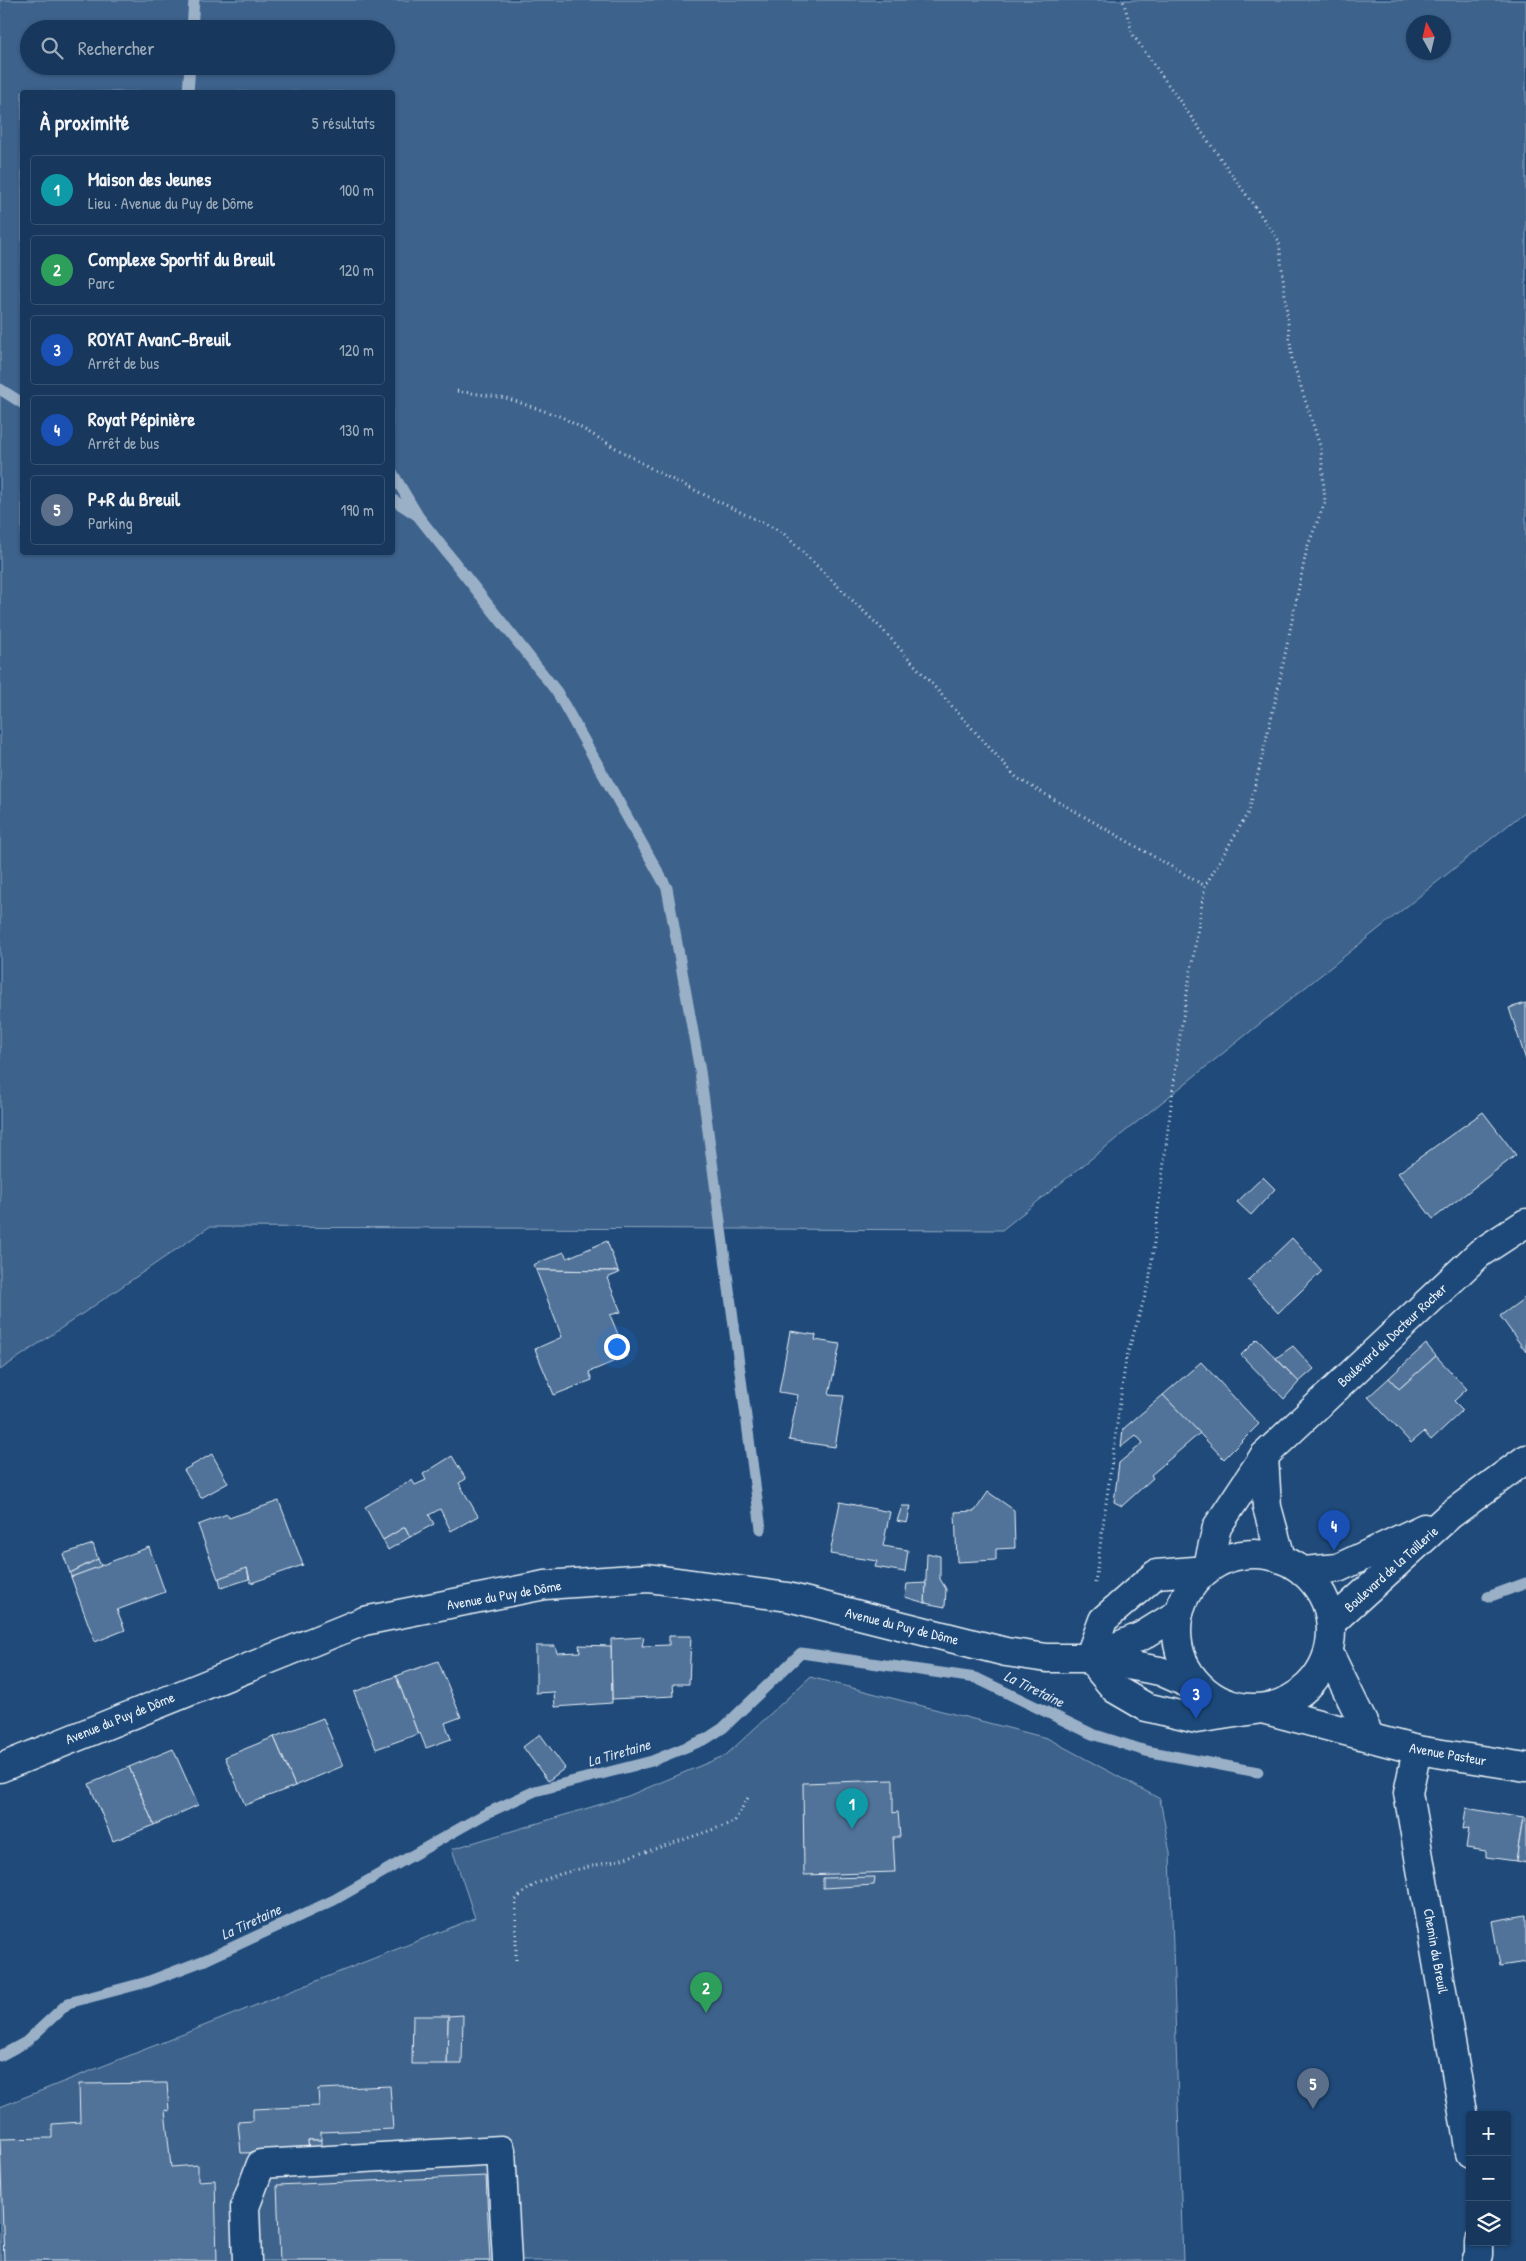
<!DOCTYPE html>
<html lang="fr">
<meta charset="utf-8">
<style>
:root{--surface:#17385c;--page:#203f62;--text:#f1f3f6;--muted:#9eacbb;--line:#365272;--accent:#ff9aa2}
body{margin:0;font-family:"Patrick Hand",sans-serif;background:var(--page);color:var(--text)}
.controls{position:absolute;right:15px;bottom:15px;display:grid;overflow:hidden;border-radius:5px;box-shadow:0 1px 4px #0004}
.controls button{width:45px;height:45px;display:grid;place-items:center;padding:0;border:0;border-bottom:1px solid var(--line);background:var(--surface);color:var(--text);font:25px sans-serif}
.compass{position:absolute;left:1406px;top:15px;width:45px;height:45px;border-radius:50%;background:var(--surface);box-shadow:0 1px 4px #0004;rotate:352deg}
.you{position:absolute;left:616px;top:1346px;width:18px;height:18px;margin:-12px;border:4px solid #fff;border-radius:50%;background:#1a73e8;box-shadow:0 0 0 8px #1a73e833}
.badge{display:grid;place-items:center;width:32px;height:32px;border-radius:50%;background:var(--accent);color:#fff;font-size:16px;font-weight:700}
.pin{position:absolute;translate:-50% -41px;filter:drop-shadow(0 1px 2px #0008)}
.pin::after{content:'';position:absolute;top:26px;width:18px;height:15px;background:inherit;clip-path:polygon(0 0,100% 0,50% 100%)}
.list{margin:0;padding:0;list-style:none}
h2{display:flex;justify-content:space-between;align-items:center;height:65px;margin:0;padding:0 20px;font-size:21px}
h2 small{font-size:16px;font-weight:400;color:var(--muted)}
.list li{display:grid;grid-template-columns:32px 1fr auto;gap:15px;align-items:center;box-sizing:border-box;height:70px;margin:0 10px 10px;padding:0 10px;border:1px solid var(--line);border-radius:5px}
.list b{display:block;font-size:19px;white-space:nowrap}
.list p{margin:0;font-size:16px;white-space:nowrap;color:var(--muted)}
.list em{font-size:16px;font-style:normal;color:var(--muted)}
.icon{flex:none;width:28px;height:28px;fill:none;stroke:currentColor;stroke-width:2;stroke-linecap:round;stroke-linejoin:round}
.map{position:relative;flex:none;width:1526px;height:2261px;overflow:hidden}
.search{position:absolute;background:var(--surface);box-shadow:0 1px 4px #0004;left:20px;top:20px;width:375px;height:55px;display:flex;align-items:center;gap:12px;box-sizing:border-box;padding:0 18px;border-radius:28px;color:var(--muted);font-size:19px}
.panel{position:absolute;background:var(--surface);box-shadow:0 1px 4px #0004;left:20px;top:90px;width:375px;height:465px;border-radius:5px}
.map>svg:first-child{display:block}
.green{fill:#3c628c;stroke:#92aac2;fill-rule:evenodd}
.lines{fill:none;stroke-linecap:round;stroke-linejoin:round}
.stream{stroke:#9ab0c7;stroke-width:11}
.building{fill:#517399;stroke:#e8f1f8}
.minor-casing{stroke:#e8f1f8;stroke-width:31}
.major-casing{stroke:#e8f1f8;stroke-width:31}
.path{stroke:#e8f1f8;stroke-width:3;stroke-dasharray:1 4;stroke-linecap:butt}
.minor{stroke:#1f4a7a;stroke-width:28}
.major{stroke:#1f4a7a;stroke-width:28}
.labels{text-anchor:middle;stroke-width:4;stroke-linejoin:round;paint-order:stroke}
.street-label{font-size:14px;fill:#e8f1f8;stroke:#1f4a7a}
.water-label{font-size:15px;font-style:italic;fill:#d4e1ec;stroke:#1f4a7a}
</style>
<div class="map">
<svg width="1526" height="2261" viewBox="0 0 1526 2261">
<rect width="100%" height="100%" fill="#1f4a7a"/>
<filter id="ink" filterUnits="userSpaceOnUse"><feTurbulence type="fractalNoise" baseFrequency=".02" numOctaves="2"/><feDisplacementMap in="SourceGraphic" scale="10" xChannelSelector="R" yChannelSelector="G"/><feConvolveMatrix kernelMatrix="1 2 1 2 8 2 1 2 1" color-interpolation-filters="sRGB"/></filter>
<g filter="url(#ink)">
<!-- green -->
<g class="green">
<path d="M0,0H1526V811L1002,1230L209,1227L0,1370ZM1414,22H1444V52H1414ZM29,29H386V66H29ZM22,92H392V552H22Z"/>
<polygon points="810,1677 1047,1738 1160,1799 1170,1853 1183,2261 0,2261 0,2107 475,1918 452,1849 628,1796 726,1755"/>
</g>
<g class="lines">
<!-- stream -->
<g class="stream">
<polyline points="192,29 194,0"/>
<polyline points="188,92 190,66"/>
<polyline points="0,389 22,403"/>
<polyline points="392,472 417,514"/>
<polyline points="392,499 418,516 557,692 667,888 700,1071 761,1529"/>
<polyline points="1488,1597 1526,1583"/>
<polyline points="0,2056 26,2042 68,2003 147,1982 205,1960 334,1900 485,1814 535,1791 652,1761 706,1739 723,1728 801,1653 976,1678 1092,1734 1146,1751 1258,1772"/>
</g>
</g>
<!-- building -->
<g class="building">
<polygon points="1526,1003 1526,1060 1509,1008"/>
<polygon points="1483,1112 1516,1155 1433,1219 1398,1173"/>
<polygon points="1263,1177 1275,1189 1251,1215 1237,1202"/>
<polygon points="1292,1238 1322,1271 1278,1313 1248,1280"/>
<polygon points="607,1241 618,1271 536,1270 533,1265 564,1252 567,1258"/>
<polygon points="536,1270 618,1271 619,1273 607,1278 621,1312 610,1315 627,1356 589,1372 592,1380 554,1395 535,1349 562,1337"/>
<polygon points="1526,1297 1526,1352 1500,1316"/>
<polygon points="790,1331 816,1335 815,1340 840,1344 829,1395 844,1396 835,1447 789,1440 798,1395 779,1392"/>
<polygon points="1257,1339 1299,1382 1284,1399 1241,1355"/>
<polygon points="1426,1344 1436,1356 1399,1389 1389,1378"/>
<polygon points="1293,1346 1314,1369 1299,1382 1276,1358"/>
<polygon points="1436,1356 1467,1389 1454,1401 1463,1410 1431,1440 1424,1432 1411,1443 1368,1397 1389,1378 1399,1389"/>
<polygon points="1201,1362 1259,1424 1224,1459 1163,1395"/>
<polygon points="1163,1395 1200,1433 1151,1475 1153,1478 1122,1506 1114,1502 1119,1463 1143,1443 1136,1435 1121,1447 1123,1429"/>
<polygon points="212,1454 228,1483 201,1498 184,1470"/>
<polygon points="452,1456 466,1479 459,1483 478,1516 451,1531 440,1509 429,1515 434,1524 410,1537 405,1527 383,1540 365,1507 412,1480 415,1485 426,1480 423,1474"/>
<polygon points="988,1492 1014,1510 1015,1548 996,1549 996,1560 957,1562 955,1512 975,1511"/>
<polygon points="279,1501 303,1565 251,1583 247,1568 218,1579 198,1525 227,1514 229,1518"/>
<polygon points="840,1502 890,1512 883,1546 908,1550 905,1572 875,1567 877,1561 830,1554"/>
<polygon points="902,1506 911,1506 907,1523 897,1521"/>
<polygon points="405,1527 410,1537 388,1550 383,1540"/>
<polygon points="93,1544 98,1559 70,1573 63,1554"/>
<polygon points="149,1547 165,1592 117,1610 125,1630 95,1642 71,1577"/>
<polygon points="927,1553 940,1556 940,1579 946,1589 945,1607 925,1603"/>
<polygon points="98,1559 101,1566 71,1577 70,1573"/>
<polygon points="247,1568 249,1579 221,1588 219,1578"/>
<polygon points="926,1583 925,1603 905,1597 907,1584"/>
<polygon points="669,1636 691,1636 689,1684 673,1684 674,1696 612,1699 611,1639 644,1637 642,1646 669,1645"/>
<polygon points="579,1645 611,1646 612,1703 555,1707 554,1692 536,1693 536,1646 555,1646 557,1653 580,1652"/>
<polygon points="438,1661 461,1717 445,1723 451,1739 426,1748 420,1733 418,1734 396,1676"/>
<polygon points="396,1676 418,1734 376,1749 354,1692"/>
<polygon points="323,1718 343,1766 295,1786 274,1737"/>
<polygon points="540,1734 565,1768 548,1781 523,1747"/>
<polygon points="274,1737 295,1786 245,1805 225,1757"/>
<polygon points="173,1749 198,1805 154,1825 129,1767"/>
<polygon points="129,1767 154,1825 113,1841 89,1784"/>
<polygon points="893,1780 893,1813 898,1812 900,1837 893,1837 895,1872 804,1875 803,1783"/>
<polygon points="1466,1808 1523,1818 1516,1861 1486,1857 1486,1851 1466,1848 1469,1828 1463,1829"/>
<polygon points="1523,1818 1526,1818 1526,1863 1516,1861"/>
<polygon points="875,1877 874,1885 823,1888 823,1878"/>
<polygon points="1526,1915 1526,1962 1500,1966 1492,1921"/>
<polygon points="463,2015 462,2064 447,2064 448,2016"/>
<polygon points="413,2016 448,2016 447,2064 412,2064"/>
<polygon points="167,2083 169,2111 165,2110 171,2167 198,2165 198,2181 215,2180 217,2261 4,2261 0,2139 52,2138 52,2124 80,2122 79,2084"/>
<polygon points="390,2086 393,2129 321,2132 321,2140 308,2140 309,2151 241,2153 238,2122 253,2121 253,2109 319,2106 318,2089"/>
<polygon points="308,2140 321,2140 321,2150 309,2151"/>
<polygon points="486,2176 490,2261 280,2261 277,2185"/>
</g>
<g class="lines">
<defs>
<g id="minor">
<polyline points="1264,1456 1267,1507 1281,1558"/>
<polyline points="1262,1709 1196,1719 1146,1707 1115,1689 1089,1658 1103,1620 1156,1574 1207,1570 1217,1527 1264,1456 1480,1253 1526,1223"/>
<polyline points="1417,1750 1408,1793 1470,2153"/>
<polyline points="247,2261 245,2207 261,2164 501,2150 507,2261"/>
<polyline points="1476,2261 1479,2255 1479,2242"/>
</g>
<g id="major">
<circle cx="1254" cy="1631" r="77"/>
<polyline points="1303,1571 1338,1568 1424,1528"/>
<polyline points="1332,1622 1450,1515 1526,1459"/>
<polyline points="1329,1653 1370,1737"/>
<polyline points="1089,1658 1142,1636 1179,1613"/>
<polyline points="1262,1709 1417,1750 1526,1767"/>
<polyline points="0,1768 364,1621 545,1585 648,1578 788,1597 1006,1652 1047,1658 1089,1658 1160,1671 1203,1690"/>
</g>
</defs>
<!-- minor casing -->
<use href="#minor" class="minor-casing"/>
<!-- major casing -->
<use href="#major" class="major-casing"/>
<!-- path -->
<g class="path">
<polyline points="457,391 506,398 562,417 661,474 782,532 882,629 1017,778 1205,886"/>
<polyline points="1095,1583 1126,1359 1149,1283 1179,1041 1205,886 1249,811 1276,698 1307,548 1325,502 1321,449 1292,359 1279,241 1133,35 1123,0"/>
<path d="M516,1960V1900C541,1871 590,1869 625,1858C662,1847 698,1835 734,1822L749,1796"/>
</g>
<!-- minor -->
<use href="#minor" class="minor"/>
<!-- major -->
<use href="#major" class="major"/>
</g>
</g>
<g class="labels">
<!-- street labels -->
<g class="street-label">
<text transform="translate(1392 1335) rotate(-43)" y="5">Boulevard du Docteur Rocher</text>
<text transform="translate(1391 1569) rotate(-42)" y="5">Boulevard de la Taillerie</text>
<text transform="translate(504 1595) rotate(-10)" y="5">Avenue du Puy de Dôme</text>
<text transform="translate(902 1626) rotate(14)" y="5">Avenue du Puy de Dôme</text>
<text transform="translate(120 1718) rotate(-22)" y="5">Avenue du Puy de Dôme</text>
<text transform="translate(1448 1754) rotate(10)" y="5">Avenue Pasteur</text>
<text transform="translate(1436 1951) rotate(80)" y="5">Chemin du Breuil</text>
</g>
<!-- water labels -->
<g class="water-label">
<text transform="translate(1034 1689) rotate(26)" y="5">La Tiretaine</text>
<text transform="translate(619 1753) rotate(-16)" y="5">La Tiretaine</text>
<text transform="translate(251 1922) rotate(-25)" y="5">La Tiretaine</text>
</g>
</g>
</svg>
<div class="controls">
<button>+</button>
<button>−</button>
<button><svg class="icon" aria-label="layers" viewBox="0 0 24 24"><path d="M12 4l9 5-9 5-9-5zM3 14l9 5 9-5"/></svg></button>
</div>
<svg class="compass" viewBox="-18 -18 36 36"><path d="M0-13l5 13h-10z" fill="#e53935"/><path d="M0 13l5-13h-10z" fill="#9eacbb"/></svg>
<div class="you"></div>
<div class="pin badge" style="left:852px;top:1829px;background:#0f9aa8">1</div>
<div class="pin badge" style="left:706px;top:2013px;background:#2e9e5b">2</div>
<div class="pin badge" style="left:1196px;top:1719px;background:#1a4fb4">3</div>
<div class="pin badge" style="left:1334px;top:1551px;background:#1a4fb4">4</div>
<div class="pin badge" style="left:1313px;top:2109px;background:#5c6f8a">5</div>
<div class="search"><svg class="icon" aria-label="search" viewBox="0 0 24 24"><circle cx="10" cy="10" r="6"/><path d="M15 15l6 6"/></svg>Rechercher</div>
<section class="panel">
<h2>À proximité<small>5 résultats</small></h2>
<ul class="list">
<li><span class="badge" style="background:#0f9aa8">1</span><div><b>Maison des Jeunes</b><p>Lieu · Avenue du Puy de Dôme</p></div><em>100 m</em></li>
<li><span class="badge" style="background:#2e9e5b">2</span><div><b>Complexe Sportif du Breuil</b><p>Parc</p></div><em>120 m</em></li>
<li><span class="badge" style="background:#1a4fb4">3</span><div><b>ROYAT AvanC-Breuil</b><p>Arrêt de bus</p></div><em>120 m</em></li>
<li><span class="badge" style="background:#1a4fb4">4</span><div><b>Royat Pépinière</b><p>Arrêt de bus</p></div><em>130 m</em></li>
<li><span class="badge" style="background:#5c6f8a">5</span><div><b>P+R du Breuil</b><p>Parking</p></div><em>190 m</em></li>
</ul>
</section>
</div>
